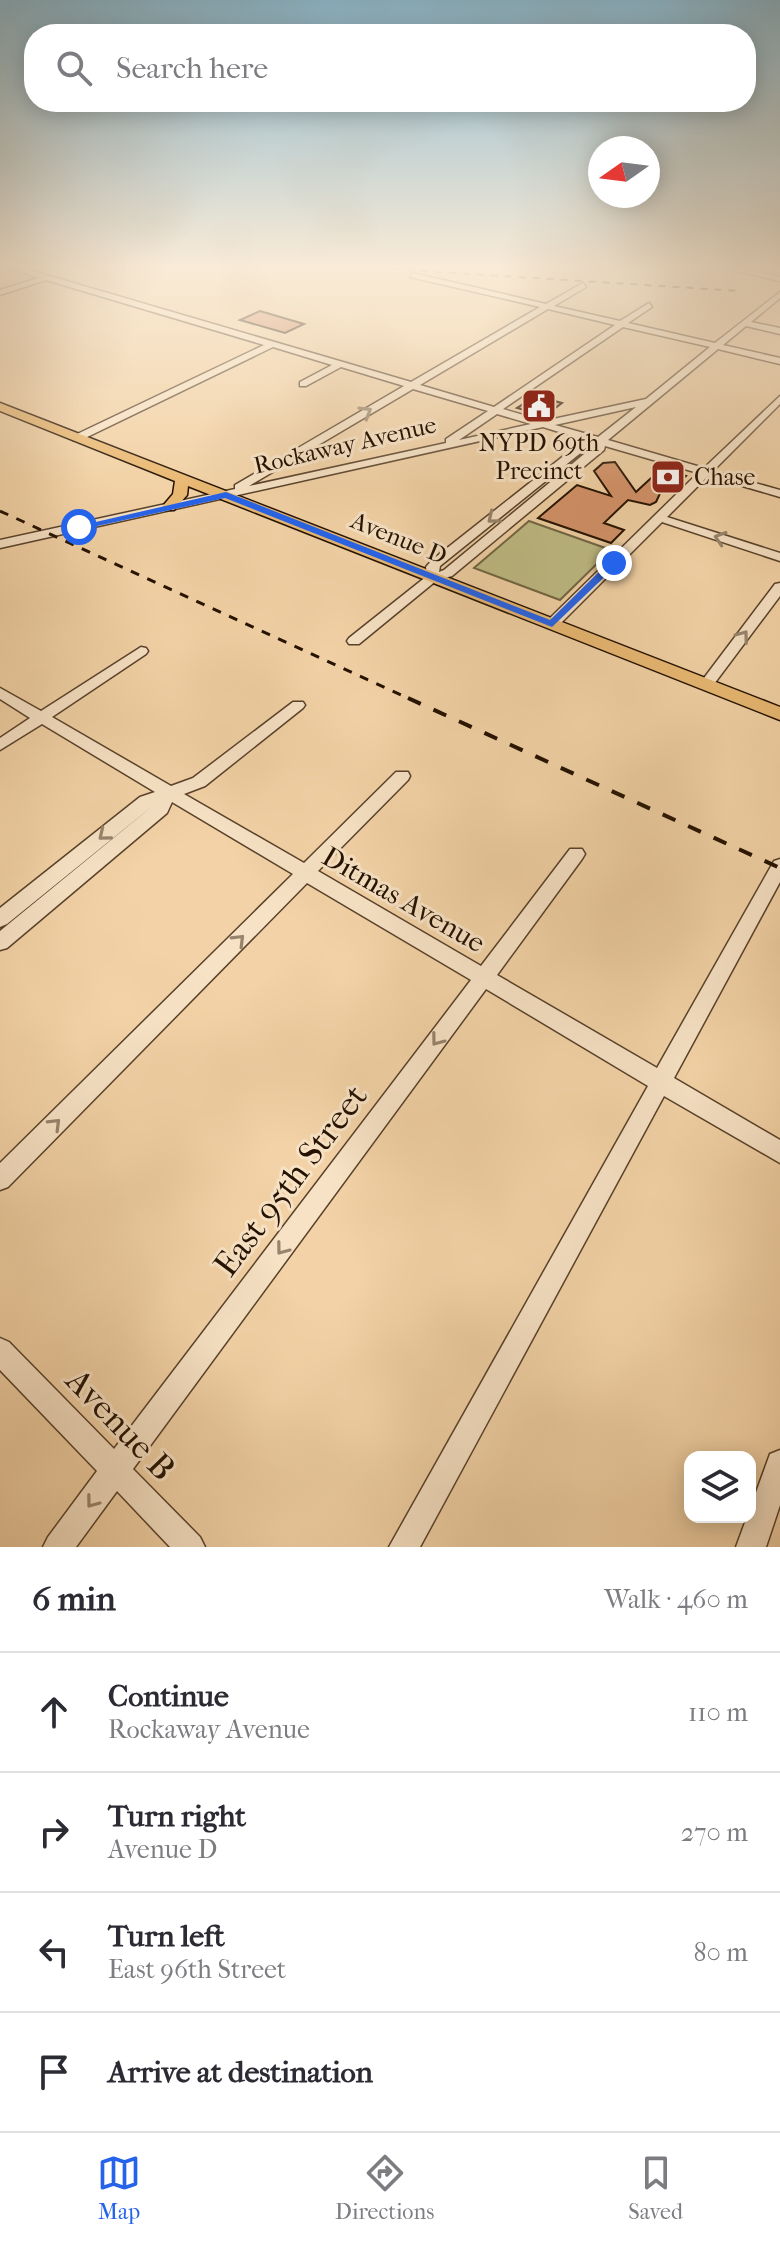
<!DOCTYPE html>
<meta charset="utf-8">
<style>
:root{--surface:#fff;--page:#f2f2f3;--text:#2b2b33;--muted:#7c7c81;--line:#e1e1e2;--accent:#2563eb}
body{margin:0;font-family:"IM FELL French Canon",serif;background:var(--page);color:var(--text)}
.controls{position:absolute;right:24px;bottom:24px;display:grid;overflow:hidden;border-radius:16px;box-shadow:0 4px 20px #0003}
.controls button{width:72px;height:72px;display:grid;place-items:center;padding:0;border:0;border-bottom:2px solid var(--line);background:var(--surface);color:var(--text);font:40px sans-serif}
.compass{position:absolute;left:588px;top:136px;width:72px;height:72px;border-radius:50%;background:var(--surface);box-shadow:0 4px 20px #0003;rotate:256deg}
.stop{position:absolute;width:24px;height:24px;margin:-18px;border:6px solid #2563eb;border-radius:50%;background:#fff}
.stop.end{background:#2563eb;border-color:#fff;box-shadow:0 2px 8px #0008}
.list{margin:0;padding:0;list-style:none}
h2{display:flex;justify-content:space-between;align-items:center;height:104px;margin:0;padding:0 32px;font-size:34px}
h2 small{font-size:26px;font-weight:400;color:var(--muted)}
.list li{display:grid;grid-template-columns:52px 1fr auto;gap:24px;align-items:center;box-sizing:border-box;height:120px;padding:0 32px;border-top:2px solid var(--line)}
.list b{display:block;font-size:30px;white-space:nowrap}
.list p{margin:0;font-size:26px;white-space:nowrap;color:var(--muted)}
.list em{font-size:26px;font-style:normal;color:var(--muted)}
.icon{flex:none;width:44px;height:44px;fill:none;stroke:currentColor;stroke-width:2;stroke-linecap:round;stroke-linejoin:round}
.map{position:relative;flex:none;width:780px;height:1547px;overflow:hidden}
.search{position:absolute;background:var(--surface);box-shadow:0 4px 20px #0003;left:24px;right:24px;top:24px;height:88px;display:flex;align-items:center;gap:20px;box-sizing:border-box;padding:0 28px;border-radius:32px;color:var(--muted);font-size:30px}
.sheet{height:584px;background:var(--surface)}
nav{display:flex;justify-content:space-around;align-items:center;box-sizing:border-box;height:112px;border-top:2px solid var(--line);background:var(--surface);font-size:22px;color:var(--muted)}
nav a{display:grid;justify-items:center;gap:4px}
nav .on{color:var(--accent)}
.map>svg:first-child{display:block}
.green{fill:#bebb84;stroke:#716642;stroke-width:2}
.building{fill:#d49269;stroke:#241100;stroke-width:2}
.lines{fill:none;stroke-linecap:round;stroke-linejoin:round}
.minor-casing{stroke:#58412a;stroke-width:3}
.major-casing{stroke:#241100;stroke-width:3}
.minor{fill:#f7e2c5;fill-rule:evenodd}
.major{fill:#e9b973;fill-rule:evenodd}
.rail-far2{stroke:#241100;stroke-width:2;stroke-dasharray:7 7;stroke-linecap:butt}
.rail-far1{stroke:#241100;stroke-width:3;stroke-dasharray:9 9;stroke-linecap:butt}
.rail{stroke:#241100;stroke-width:4;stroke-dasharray:14 14;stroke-linecap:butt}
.oneway{stroke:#98846c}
.route{fill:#2563eb}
.labels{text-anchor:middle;stroke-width:6;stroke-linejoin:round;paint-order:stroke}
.far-poi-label{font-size:24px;fill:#241100;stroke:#f7e2c5}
.far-street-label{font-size:24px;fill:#241100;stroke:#f7e2c5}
.street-label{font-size:28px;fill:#241100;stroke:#f7e2c5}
.near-street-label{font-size:34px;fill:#241100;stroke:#f7e2c5}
</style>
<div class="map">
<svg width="780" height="1547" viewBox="0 0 780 1547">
<rect width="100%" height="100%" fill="#f2d2a6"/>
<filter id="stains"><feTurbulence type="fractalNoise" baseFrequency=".0025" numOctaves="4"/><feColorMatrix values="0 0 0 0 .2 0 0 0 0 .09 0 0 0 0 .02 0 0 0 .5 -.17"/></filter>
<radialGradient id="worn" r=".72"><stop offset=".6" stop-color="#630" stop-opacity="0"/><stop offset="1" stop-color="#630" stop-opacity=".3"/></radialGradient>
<!-- green -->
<polygon class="green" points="529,521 611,550 560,600 474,568"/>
<!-- building -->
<g class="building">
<polygon points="260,311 304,324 285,333 240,320"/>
<polygon points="536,396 562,403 545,416 517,408"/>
<polygon points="615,462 636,492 662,468 686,476 675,486 665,483 656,502 650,505 628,500 604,523 624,530 611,543 538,518 577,485 611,496 594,471 603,463"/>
</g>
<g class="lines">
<defs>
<g id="minor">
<path d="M13,269H26L411,382L540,307L410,277L413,273L546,304L583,283L586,287L554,306L620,321L649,303L652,307L628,323L715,343L780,292V298L751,322L780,328V334L746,326L723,345L780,358V364L718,349L608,440L704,468L780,396V404L713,471L780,490V497L708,476L667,517L780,553V561L662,522L557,627H547V621L698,473L605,446L604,450L452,576L437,580L359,644H349L347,641L349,638L427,576L426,567L432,560L580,443L588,441L543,427L0,548V540L235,489V485L404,386L341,367L306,386H300V382L332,365L273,347L81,440H73V436L264,345L46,280L0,295V290L38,278ZM548,309L615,325L494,407L420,385ZM623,327L710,347L646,399L544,421L503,409ZM413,389L488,411L446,439V443L249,486ZM636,407L598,437L555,425ZM497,414L531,424L459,440ZM595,445L444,570L439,572L440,566L588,447Z"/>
<polygon points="728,269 744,269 780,277 780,281"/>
<polygon points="780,583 780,596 711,688 701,688 699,685 701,682 775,584"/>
<polygon points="141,647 146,648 148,651 146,654 52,717 171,786 193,778 293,702 303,702 305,705 303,708 205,786 184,794 304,863 396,772 408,772 410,776 408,780 318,871 481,966 570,849 582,849 585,854 582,859 497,975 657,1068 774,861 780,859 780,882 674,1078 780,1140 780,1163 664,1096 420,1547 389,1547 648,1086 486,989 133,1469 200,1537 205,1547 170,1547 117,1491 76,1547 43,1547 48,1537 97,1471 0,1370 0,1338 9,1342 114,1449 471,980 307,883 8,1187 0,1190 0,1163 293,874 172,802 167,813 7,948 0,950 0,931 155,804 7,924 0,927 0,908 140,797 155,792 42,724 0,750 0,738 30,718 0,699 0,688 41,711"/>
<polygon points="780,1450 780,1505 766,1547 736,1547 747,1517 750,1517 750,1509 770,1454"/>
</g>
<polygon id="major" points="0,403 780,707 780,720 188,486 187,495 174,510 164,510 162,507 173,494 175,481 0,411"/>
</defs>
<!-- minor casing -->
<use href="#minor" class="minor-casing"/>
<!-- major casing -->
<use href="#major" class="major-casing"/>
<!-- minor -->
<use href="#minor" class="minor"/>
<!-- major -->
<use href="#major" class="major"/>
<!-- rail-far2 -->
<polyline class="rail-far2" points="393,269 740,291"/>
<!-- rail-far1 -->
<polyline class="rail-far1" points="0,511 412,700"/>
<!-- rail -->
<polyline class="rail" points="408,698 780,868"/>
</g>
<!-- one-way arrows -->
<defs><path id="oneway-chevron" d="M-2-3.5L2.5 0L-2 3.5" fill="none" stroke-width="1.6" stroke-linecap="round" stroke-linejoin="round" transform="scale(2)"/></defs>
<g class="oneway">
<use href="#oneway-chevron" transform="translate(366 412) rotate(-31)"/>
<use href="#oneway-chevron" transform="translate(493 518) rotate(141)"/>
<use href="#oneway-chevron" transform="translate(720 538) rotate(-162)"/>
<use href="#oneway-chevron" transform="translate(743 636) rotate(-53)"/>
<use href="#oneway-chevron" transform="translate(104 835) rotate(141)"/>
<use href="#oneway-chevron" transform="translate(239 940) rotate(-45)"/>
<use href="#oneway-chevron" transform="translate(437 1040) rotate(127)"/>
<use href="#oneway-chevron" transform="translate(55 1124) rotate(-45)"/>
<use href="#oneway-chevron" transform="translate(282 1249) rotate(127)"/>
<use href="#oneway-chevron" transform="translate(92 1502) rotate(127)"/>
</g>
<!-- sky -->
<linearGradient id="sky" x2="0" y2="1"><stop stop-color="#89b6cc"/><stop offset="0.55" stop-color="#f9ebd7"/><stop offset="1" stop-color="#f9ebd7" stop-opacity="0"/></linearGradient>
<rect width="780" height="486" fill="url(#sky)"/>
<!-- route -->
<polygon class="route" points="226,492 550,620 610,561 619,563 552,627 225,498 79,530 74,527"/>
<!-- icons -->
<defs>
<symbol id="civic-square" viewBox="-11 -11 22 22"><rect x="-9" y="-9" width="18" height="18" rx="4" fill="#8f2418" stroke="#f7e2c5"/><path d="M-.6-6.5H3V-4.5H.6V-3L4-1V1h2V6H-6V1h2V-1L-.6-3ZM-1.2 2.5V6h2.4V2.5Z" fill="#fff"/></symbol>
<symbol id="bank-square" viewBox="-11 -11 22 22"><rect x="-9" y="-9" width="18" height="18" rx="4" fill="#8f2418" stroke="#f7e2c5"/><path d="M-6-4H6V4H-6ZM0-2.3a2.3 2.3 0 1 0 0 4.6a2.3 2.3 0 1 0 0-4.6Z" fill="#fff"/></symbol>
</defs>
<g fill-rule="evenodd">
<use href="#civic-square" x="519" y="386" width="40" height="40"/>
<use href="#bank-square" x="648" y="457" width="40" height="40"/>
</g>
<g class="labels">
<!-- far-poi labels -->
<g class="far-poi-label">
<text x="539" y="451">NYPD 69th<tspan x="539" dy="28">Precinct</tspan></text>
<text x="694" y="485" text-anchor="start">Chase</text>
</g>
<!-- far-street labels -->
<g class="far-street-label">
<text transform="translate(345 445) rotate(-13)" y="8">Rockaway Avenue</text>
<text transform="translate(399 538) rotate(22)" y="8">Avenue D</text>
</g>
<!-- street labels -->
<g class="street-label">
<text transform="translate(404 899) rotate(30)" y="10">Ditmas Avenue</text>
</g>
<!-- near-street labels -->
<g class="near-street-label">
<text transform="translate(290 1180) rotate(-53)" y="12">East 95th Street</text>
<text transform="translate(121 1424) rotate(46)" y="12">Avenue B</text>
</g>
</g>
<rect width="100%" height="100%" filter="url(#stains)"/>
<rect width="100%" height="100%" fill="url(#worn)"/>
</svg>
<div class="controls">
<button><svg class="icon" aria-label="layers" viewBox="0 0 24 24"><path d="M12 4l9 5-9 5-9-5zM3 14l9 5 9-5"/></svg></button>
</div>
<svg class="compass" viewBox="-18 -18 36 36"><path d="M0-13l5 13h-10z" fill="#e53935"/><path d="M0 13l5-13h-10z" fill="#7c7c81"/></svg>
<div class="stop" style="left:79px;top:527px"></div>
<div class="stop end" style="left:614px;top:563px"></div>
<div class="search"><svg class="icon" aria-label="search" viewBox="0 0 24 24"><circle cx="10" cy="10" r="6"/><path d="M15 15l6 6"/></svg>Search here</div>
</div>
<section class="sheet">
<h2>6 min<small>Walk · 460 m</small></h2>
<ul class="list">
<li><svg class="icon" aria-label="ahead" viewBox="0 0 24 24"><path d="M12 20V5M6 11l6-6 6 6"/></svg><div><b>Continue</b><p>Rockaway Avenue</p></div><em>110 m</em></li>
<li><svg class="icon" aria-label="right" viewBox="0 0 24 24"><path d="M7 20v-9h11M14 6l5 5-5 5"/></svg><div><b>Turn right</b><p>Avenue D</p></div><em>270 m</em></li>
<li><svg class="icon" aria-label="left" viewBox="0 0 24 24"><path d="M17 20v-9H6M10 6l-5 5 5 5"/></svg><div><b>Turn left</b><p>East 96th Street</p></div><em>80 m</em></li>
<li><svg class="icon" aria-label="arrive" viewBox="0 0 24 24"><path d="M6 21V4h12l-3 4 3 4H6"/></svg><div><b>Arrive at destination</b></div></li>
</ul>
</section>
<nav>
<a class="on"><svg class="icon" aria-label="map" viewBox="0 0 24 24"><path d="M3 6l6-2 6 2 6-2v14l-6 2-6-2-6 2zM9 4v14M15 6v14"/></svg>Map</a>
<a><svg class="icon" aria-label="directions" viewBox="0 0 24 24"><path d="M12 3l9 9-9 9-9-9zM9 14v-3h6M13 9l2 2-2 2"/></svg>Directions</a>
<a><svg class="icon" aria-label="saved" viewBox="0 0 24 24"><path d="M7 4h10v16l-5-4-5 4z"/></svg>Saved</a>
</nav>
